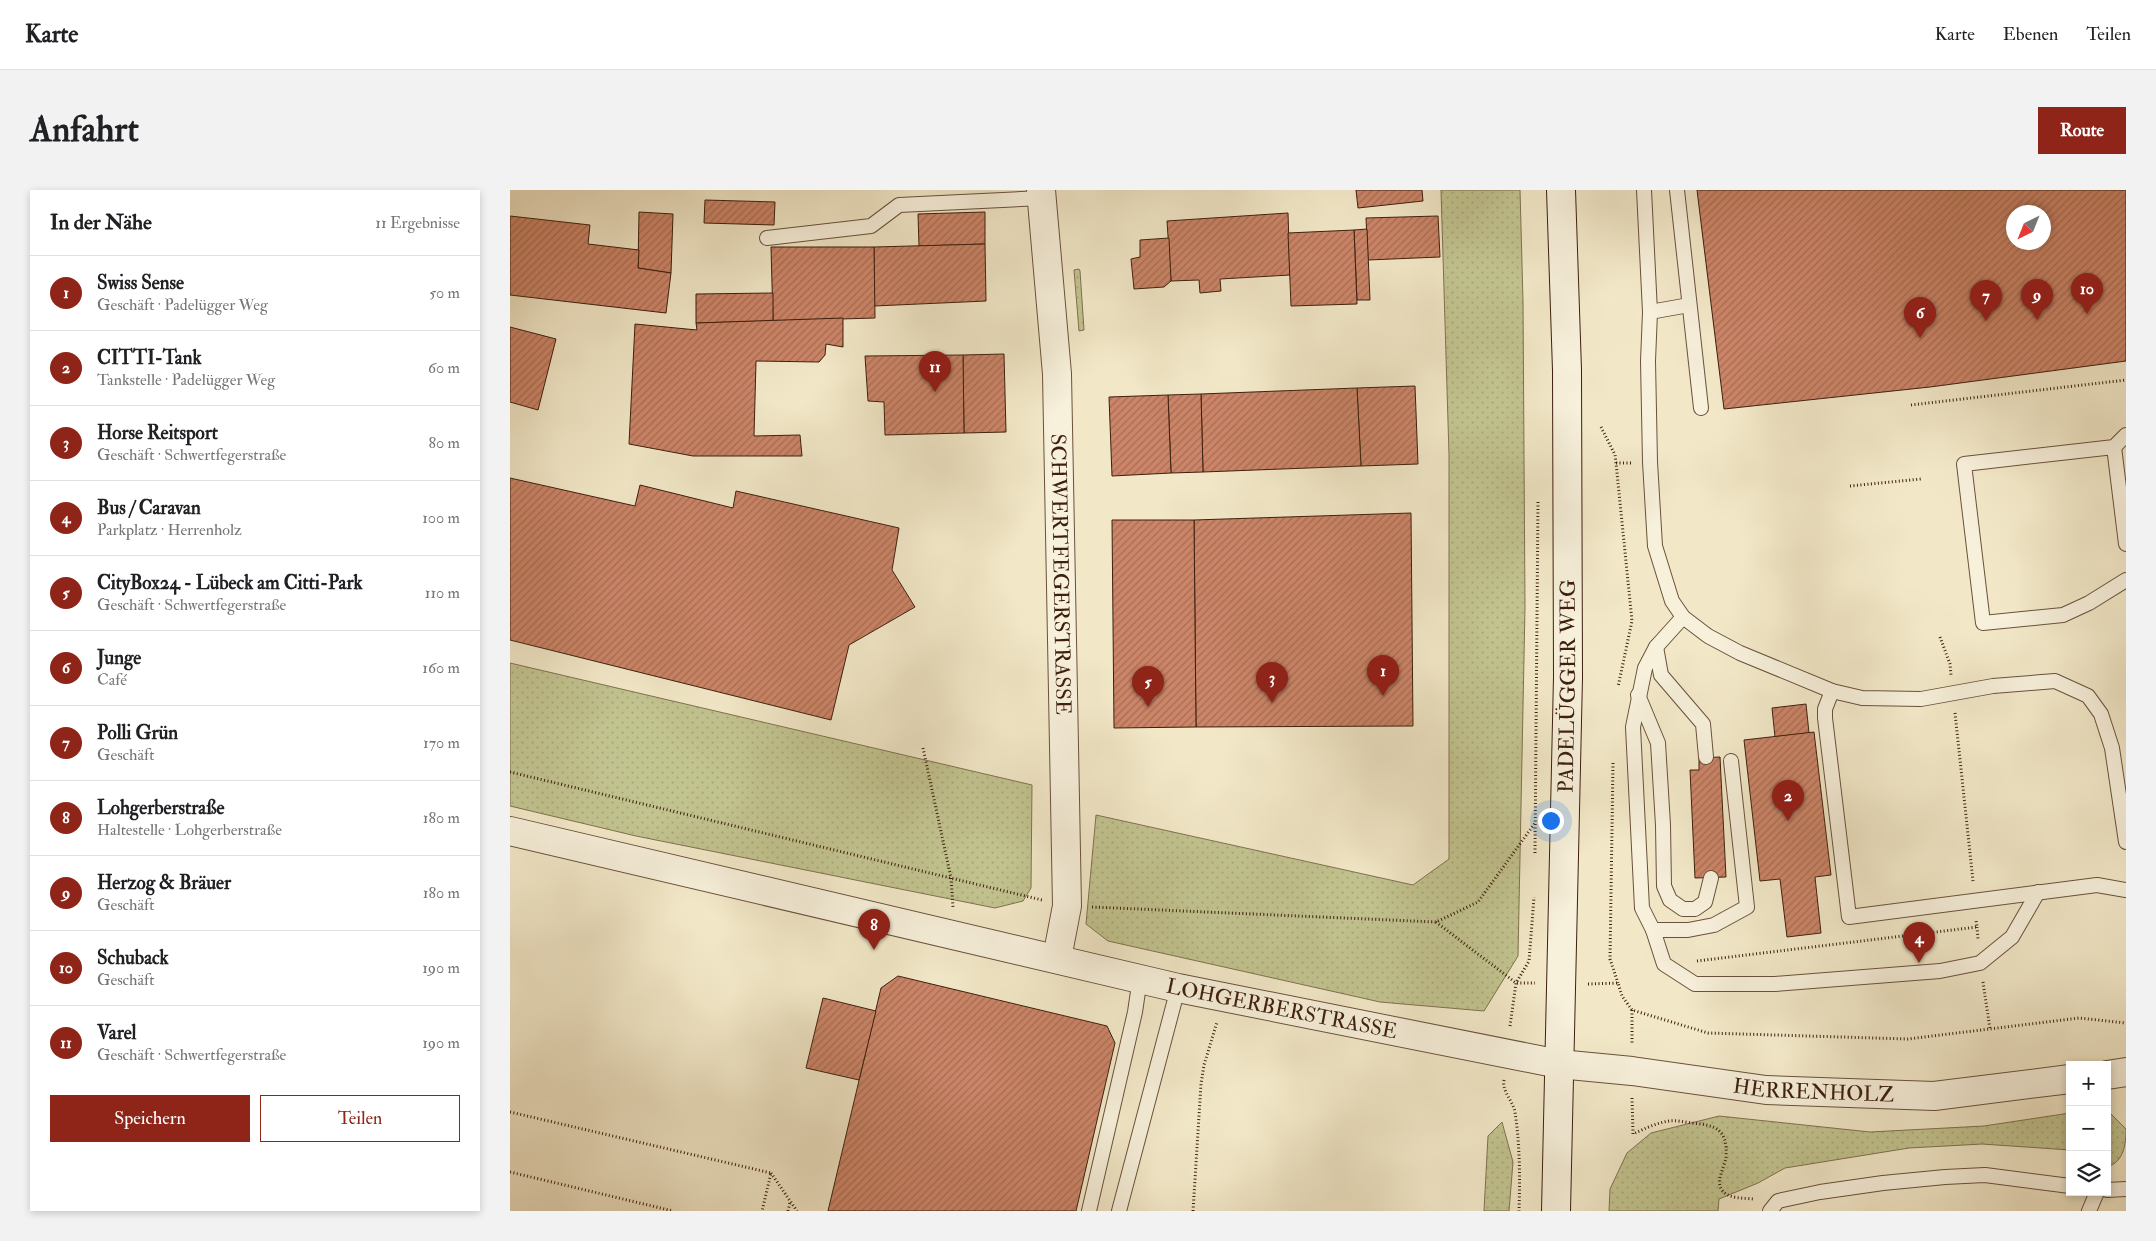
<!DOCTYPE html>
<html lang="de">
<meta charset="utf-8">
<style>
:root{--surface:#fff;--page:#f2f2f2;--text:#202124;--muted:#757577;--line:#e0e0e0;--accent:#8f2418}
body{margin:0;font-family:"IM FELL Double Pica",serif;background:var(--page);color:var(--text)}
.controls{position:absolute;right:15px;bottom:15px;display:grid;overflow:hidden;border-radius:0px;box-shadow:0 2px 8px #0003}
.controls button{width:45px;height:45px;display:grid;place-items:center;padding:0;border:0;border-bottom:1px solid var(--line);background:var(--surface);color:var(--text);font:25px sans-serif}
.compass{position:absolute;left:1496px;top:15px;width:45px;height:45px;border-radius:50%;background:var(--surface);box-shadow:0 2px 8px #0003;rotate:223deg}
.you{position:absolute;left:1040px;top:630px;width:18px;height:18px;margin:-12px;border:4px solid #fff;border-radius:50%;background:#1a73e8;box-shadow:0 0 0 8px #1a73e833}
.badge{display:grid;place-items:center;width:32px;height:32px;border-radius:50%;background:var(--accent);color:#fff;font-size:16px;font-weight:700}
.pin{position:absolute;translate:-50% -41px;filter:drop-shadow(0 1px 2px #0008)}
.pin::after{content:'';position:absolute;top:26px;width:18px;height:15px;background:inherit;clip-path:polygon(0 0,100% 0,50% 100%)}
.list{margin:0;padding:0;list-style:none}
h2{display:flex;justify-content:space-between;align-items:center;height:65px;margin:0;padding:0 20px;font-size:21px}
h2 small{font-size:16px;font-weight:400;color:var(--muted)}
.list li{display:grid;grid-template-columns:32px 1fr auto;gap:15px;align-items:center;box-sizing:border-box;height:75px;padding:0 20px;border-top:1px solid var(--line)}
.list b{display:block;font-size:19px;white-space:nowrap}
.list p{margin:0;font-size:16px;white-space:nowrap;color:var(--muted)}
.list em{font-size:16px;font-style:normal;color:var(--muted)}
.actions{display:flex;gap:10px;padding:15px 20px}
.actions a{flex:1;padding:11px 0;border:1px solid var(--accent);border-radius:0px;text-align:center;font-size:18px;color:var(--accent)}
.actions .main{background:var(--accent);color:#fff}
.icon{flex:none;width:28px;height:28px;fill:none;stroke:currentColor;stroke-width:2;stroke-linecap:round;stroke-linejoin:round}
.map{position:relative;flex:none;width:1616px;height:1021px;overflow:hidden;border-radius:0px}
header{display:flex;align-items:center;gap:30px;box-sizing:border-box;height:70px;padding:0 25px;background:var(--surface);border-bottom:1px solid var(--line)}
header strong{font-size:24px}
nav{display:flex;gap:28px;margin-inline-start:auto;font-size:18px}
.intro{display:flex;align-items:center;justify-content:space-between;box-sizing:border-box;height:120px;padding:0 30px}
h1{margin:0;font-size:35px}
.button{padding:12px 22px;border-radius:0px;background:var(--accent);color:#fff;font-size:18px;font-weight:700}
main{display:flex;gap:30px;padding:0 30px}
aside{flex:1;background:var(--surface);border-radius:0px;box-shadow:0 2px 8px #0003}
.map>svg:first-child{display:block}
.grass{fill:url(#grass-dots);stroke:#80724f}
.building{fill:url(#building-hatch);stroke:#3d1f0e;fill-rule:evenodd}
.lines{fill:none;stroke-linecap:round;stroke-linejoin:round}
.lane-casing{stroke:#6a513c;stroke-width:16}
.street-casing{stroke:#6a513c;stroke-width:30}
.secondary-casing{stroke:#3d1f0e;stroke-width:30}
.path{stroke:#3d1f0e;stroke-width:3;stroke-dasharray:1 2.5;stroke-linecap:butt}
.lane{stroke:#f7f0db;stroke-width:14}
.street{stroke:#f7f0db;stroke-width:28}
.secondary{stroke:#f7f0db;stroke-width:28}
.labels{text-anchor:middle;stroke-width:5;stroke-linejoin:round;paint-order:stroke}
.street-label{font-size:21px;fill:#3d1f0e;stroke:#f7f0db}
</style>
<header>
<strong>Karte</strong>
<nav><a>Karte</a><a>Ebenen</a><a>Teilen</a></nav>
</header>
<div class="intro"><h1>Anfahrt</h1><a class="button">Route</a></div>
<main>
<aside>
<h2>In der Nähe<small>11 Ergebnisse</small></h2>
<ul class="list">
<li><span class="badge">1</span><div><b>Swiss Sense</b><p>Geschäft · Padelügger Weg</p></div><em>50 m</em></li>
<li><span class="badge">2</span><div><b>CITTI-Tank</b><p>Tankstelle · Padelügger Weg</p></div><em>60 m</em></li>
<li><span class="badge">3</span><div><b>Horse Reitsport</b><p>Geschäft · Schwertfegerstraße</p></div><em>80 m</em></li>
<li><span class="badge">4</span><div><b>Bus / Caravan</b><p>Parkplatz · Herrenholz</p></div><em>100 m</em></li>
<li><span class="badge">5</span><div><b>CityBox24 - Lübeck am Citti-Park</b><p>Geschäft · Schwertfegerstraße</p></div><em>110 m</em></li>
<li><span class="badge">6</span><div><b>Junge</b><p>Café</p></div><em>160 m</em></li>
<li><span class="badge">7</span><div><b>Polli Grün</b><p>Geschäft</p></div><em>170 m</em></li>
<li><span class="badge">8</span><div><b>Lohgerberstraße</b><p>Haltestelle · Lohgerberstraße</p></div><em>180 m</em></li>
<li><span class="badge">9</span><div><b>Herzog &amp; Bräuer</b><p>Geschäft</p></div><em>180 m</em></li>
<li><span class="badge">10</span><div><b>Schuback</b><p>Geschäft</p></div><em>190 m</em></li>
<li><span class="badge">11</span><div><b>Varel</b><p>Geschäft · Schwertfegerstraße</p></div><em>190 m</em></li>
</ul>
<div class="actions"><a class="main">Speichern</a><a>Teilen</a></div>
</aside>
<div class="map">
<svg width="1616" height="1021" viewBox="0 0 1616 1021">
<defs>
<pattern id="grass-dots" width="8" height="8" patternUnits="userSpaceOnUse" patternTransform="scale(1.25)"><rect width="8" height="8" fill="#c2c490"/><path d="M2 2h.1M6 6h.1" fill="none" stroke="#a8a87b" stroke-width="1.8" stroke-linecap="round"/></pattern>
<pattern id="building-hatch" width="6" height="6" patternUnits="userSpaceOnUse" patternTransform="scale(1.25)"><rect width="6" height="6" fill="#cc8568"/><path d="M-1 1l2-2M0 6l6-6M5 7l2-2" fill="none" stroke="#a76c54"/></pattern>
</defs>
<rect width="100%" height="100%" fill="#f2e8c8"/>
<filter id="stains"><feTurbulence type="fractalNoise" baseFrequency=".004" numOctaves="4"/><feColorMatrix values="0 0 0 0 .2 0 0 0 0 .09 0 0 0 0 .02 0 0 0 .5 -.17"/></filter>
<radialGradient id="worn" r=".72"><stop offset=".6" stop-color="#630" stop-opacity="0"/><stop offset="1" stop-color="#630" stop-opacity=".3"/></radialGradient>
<!-- grass -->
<g class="grass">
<polygon points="931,0 1010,0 1013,111 1015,417 1008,766 974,821 870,812 598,751 576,734 586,625 903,695 939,669 939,265"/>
<polygon points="569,79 570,81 574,140 569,141 564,80"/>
<polygon points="0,473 522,595 521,698 513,711 485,718 126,646 0,616"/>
<polygon points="1560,923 1560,960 1472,954 1399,958 1275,978 1248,993 1209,1009 1208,1021 1099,1021 1100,999 1117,963 1141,943 1209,926 1360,942 1474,936"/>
<path d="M1597,924H1601L1616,939C1616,954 1614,972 1597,977Z"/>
<polygon points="992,932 1003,972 999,1021 974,1021 978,946"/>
</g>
<!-- building -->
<g class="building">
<polygon points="846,0 912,0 913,11 848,18"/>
<path d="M1187,0H1616V171L1420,197L1214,219ZM1504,22H1534V52H1504Z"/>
<polygon points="195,10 265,12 264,35 194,33"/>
<polygon points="129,22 163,24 161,83 128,78"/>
<polygon points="475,22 475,54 409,56 408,24"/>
<polygon points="778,23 780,85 710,89 711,101 690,103 689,90 661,91 657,31"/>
<polygon points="0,26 80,35 78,54 129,60 128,78 161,83 156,123 0,105"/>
<polygon points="928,26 930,67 858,70 856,28"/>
<polygon points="857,39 860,110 847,110 844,40"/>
<polygon points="844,40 847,114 781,116 778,43"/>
<polygon points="659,48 661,91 654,97 624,99 621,69 630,67 630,50"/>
<polygon points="475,54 476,111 364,116 364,57"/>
<polygon points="261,57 364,57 365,128 263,131"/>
<polygon points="263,103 263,131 186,133 186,104"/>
<polygon points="333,128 333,157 316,154 315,165 309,172 246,171 244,246 290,245 292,266 183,266 119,254 125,134 187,140 186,133"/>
<polygon points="0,137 46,149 28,220 0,212"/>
<polygon points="494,164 496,242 454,243 453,165"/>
<polygon points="453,165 454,243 375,245 374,212 358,211 355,166"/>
<polygon points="905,196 908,274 851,276 847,198"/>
<polygon points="847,198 851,276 693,282 691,204"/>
<polygon points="691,204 693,282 661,283 658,205"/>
<polygon points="658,205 661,283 602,286 599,207"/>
<polygon points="0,288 125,316 130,295 223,318 226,301 389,338 382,380 405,417 339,455 321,530 0,450"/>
<polygon points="901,323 903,536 686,537 684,330"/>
<polygon points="602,330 684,330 686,537 604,538"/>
<polygon points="1296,514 1299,543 1265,547 1262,518"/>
<polygon points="1304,542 1321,685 1305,687 1311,743 1277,747 1270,689 1250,691 1234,550"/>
<polygon points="1210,567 1216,687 1185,688 1180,580 1189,580 1189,568"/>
<polygon points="388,786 597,836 605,853 566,1021 318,1021 371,798"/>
<polygon points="313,808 366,821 349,890 296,878"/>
</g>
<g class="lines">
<defs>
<g id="lane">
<polyline points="1134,0 1140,122 1138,171 1140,272 1145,356 1162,411 1173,427 1198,446 1230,463 1322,501 1352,508 1411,509 1483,496 1545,491 1578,506 1591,524 1602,558 1616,652"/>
<polyline points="1167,0 1191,218"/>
<polyline points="257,48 361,36 389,15 532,8"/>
<polyline points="1140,122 1179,115"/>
<polyline points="1616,245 1604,257 1454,274 1473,433 1553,425 1579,413 1616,390"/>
<polyline points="1604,257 1616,354"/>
<polyline points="1173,427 1146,457 1135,478 1123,537 1132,718 1143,740 1178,740 1204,735 1237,717 1221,571"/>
<polyline points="1146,457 1151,485 1193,534 1196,567"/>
<polyline points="1322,501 1315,519 1315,528 1339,727 1587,695 1616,700"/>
<polyline points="1128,505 1148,553 1153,635 1154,696 1160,710 1173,719 1185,719 1195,712 1201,688"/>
<polyline points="1143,740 1154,774 1185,794 1265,794 1430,781 1470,773 1502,747 1528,702"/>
<polyline points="1597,1000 1616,999"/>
<polyline points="579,1021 625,822 630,788"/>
<polyline points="609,1021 668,798"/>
<polyline points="1260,1021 1268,1011 1310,1002 1373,993 1435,987 1475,985 1560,996"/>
<polyline points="1579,1021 1587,1002"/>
</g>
<g id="street">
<path id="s1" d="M531,0L547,184L557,716L547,768"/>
<path id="s2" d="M0,641L668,798L1049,874L1122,881L1256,900L1424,906L1560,889"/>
<polyline points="1597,885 1616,882"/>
</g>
<g id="secondary">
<path id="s3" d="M1046,1021L1058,487L1057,180L1051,0"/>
</g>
</defs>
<!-- lane casing -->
<use href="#lane" class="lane-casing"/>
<!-- street casing -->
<use href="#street" class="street-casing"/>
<!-- secondary casing -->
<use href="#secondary" class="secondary-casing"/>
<!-- path -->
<g class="path">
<polyline points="1401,215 1616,190"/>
<polyline points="1091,237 1105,265 1106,273 1122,431 1108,497"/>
<polyline points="1106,273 1121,273"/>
<polyline points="1340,296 1411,289"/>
<polyline points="1430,447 1440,474 1441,485"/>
<polyline points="1445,523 1463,691"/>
<polyline points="413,558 441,688 443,718"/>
<polyline points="1103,573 1100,769 1108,793"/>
<polyline points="0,582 532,710"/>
<polyline points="1025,663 1028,310"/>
<polyline points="582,717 926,732 968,712 1025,633"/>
<polyline points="926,732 1006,793 1025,793"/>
<polyline points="1467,737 1468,749"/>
<polyline points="1187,771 1467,737 1466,730"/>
<polyline points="1473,792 1480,839"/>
<polyline points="1078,794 1108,793 1112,806 1122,820 1198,843 1398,849 1569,828 1616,833"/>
<polyline points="1122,820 1122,854"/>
<polyline points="1000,836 1006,793 1019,771 1024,707"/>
<path d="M994,890C992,902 1003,911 1005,922C1010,955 1010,988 1009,1021"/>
<path d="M1122,908L1123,944C1134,939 1146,933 1159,931C1166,930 1174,932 1182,933C1205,935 1218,939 1216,967C1215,977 1205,991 1212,1000C1218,1009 1234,1008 1244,1009"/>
<polyline points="0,922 261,983 252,1021"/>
<polyline points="0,982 163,1021"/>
<polyline points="261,983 287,1021"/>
<polyline points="278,1021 280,1012"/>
<polyline points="683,1021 691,894 694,875 707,832"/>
</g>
<!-- lane -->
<use href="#lane" class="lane"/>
<!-- street -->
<use href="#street" class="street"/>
<!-- secondary -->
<use href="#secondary" class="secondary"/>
</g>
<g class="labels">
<!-- street labels -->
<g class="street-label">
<text dy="7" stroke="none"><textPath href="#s1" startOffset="385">SCHWERTFEGERSTRASSE</textPath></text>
<text dy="7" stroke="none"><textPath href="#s3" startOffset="525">PADELÜGGER WEG</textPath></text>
<text dy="7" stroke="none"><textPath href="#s2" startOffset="792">LOHGERBERSTRASSE</textPath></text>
<text dy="7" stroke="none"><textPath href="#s2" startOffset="1331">HERRENHOLZ</textPath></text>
</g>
</g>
<rect width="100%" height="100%" filter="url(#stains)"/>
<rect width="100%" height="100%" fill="url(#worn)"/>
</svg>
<div class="controls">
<button>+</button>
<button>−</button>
<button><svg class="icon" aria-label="layers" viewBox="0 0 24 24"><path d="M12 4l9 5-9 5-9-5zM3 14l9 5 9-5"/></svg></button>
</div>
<svg class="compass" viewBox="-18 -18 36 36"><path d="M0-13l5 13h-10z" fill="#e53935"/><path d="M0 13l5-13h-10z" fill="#757577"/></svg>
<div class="you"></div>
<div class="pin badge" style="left:873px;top:506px">1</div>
<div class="pin badge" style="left:1278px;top:631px">2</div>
<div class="pin badge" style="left:762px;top:513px">3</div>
<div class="pin badge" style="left:1409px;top:773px">4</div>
<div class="pin badge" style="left:638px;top:517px">5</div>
<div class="pin badge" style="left:1410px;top:148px">6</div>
<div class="pin badge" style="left:1476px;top:131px">7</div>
<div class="pin badge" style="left:364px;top:760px">8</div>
<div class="pin badge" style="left:1527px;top:130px">9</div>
<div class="pin badge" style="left:1577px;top:124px">10</div>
<div class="pin badge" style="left:425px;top:202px">11</div>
</div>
</main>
